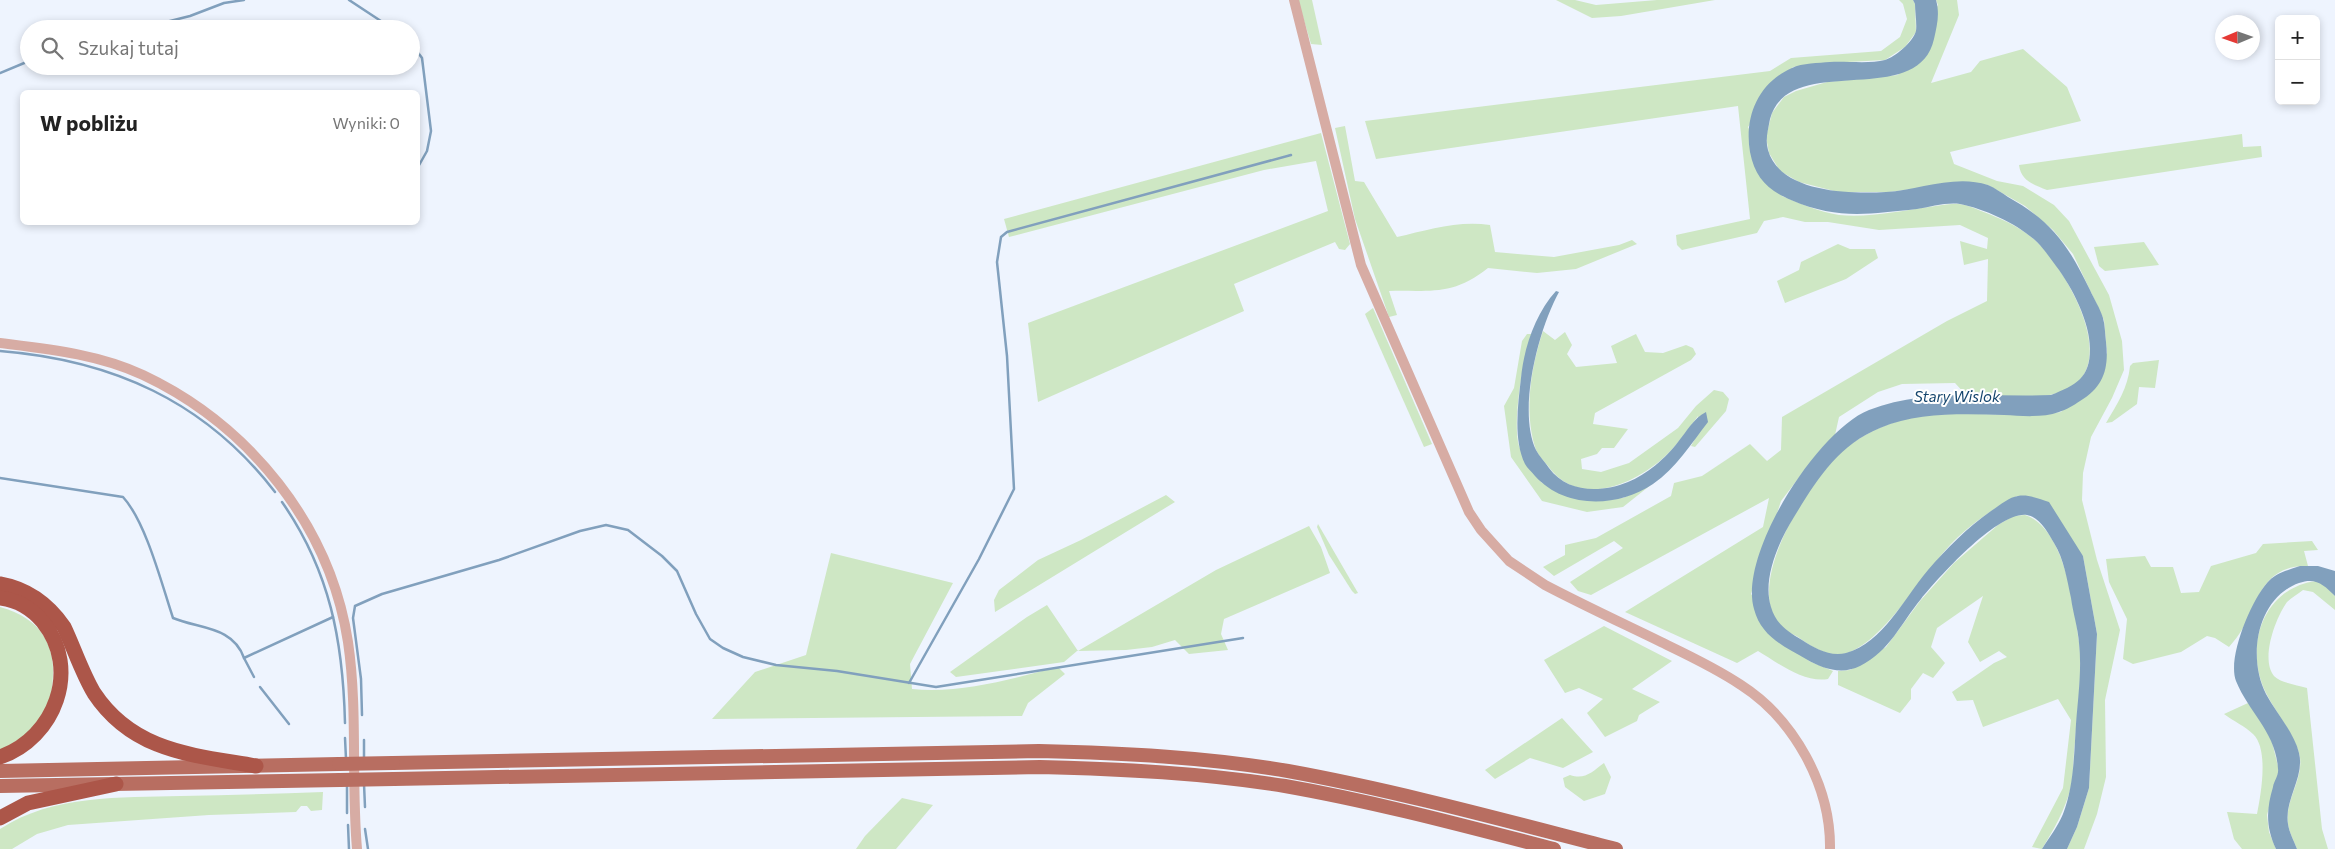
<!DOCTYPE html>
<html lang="pl">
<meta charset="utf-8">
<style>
:root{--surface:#fff;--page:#f2f2f2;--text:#222;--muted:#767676;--line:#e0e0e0}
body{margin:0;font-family:Commissioner,sans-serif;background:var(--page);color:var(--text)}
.controls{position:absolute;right:15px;top:15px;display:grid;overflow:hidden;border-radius:8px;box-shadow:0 2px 8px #0003}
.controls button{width:45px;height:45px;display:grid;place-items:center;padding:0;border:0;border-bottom:1px solid var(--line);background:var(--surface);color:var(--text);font:25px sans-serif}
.compass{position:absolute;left:2215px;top:15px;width:45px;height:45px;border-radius:50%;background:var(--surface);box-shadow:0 2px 8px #0003;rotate:268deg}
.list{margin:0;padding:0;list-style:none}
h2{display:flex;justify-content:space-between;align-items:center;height:65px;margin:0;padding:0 20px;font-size:21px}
h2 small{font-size:16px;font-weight:400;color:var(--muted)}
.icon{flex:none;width:28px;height:28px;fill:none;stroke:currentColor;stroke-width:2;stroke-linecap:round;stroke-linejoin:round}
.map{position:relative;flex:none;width:2335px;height:849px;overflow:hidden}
.search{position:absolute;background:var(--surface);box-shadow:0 2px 8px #0003;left:20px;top:20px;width:400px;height:55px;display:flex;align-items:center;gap:12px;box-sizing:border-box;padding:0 18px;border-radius:28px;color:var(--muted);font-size:19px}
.panel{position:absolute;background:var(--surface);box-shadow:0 2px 8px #0003;left:20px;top:90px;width:400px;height:135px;border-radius:8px}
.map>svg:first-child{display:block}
.green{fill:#cee7c4}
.water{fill:#81a0bd}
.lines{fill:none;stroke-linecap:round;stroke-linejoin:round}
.stream{stroke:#81a0bd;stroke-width:2.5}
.minor{stroke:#d7aca4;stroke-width:10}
.major{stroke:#b86e61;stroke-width:14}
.highway{stroke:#ac5649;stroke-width:15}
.major-bridge{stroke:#b86e61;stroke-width:14}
.labels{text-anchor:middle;stroke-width:4;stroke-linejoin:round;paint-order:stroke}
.water-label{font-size:15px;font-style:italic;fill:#14456d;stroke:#fff}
</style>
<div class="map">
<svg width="2335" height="849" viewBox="0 0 2335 849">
<rect width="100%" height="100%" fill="#eef4fe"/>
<!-- green -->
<g class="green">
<polygon points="1298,0 1312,0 1322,45 1311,44"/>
<polygon points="1556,0 1575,0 1596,5 1657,0 1715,0 1621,16 1592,18"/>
<path d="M1899,0H1913L1915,4L1916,32L1905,47L1885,60L1829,63L1793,67L1748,127L1782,196C1799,203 1819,212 1839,215C1868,218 1900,211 1929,207C1939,206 1950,203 1959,204C1967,205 1974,208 1981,211C2000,218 2023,228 2037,242C2066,270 2120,362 2068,389C2039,403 1997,395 1966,395L1955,383L1902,384L1878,392L1839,417L1835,435L1820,450L1781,501L1751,594L1809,661L1833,671L1828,679C1804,683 1778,663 1758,651L1737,663L1625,612L1763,527L1769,498L1591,595L1578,591L1570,582L1623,548L1614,541L1554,576L1543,567L1565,555V545L1596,538L1671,496L1674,483L1702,476L1750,444L1767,461L1781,450L1782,417L1947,321L1987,301L1988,259L1964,265L1960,241L1987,249L1988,238L1960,225L1879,230L1828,222H1805L1783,217L1764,221L1757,233L1682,250L1677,245L1676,235L1750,219L1738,106L1376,159L1365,121L1770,71L1791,58L1881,51L1900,37L1907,19L1903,4Z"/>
<path d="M1936,0H1957L1959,15L1931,83L1971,72L1980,61L2023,49L2067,87L2081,121L1950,152L1954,164L1997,181L2023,186L2054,205L2069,221L2109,295L2122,341L2124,370L2112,398L2091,437L2083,473L2082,500L2097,560L2120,630L2105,700L2106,777L2097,814L2084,849H2067L2077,827L2089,788L2097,634L2083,556L2017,496C1994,508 1971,524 1953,542C1924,571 1881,647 1843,654C1827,657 1810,646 1798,637C1792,634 1783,630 1779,625C1744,582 1809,481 1842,451C1851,443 1866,434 1877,429C1933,402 2002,421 2061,412L2107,353L2104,320L2073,254L2053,230L2025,206L1988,185L1966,182L1889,192H1838L1799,182L1780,171L1769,153L1766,137L1772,113L1784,97L1796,91L1827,82L1898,75L1938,5Z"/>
<path d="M1345,126L1355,181L1364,182L1397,237C1427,230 1459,220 1490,225L1495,252L1554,257L1619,245L1632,240L1637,244L1576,269L1537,273L1488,268C1453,296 1431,290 1389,291L1397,315L1389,317L1355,219L1335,128Z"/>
<polygon points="1321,133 1350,244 1345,250 1339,249 1335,242 1234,284 1244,311 1038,402 1028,323 1328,211 1316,161 1264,170 1009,237 1004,219"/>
<path d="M2242,134L2243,147L2261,146L2262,157L2047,190C2033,184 2021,181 2019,165Z"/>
<polygon points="2144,242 2159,265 2105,271 2099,266 2094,247"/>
<polygon points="1838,244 1850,249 1875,249 1878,258 1846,279 1785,303 1777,281 1799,270 1801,262"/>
<polygon points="1373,308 1432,444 1424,447 1365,314"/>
<path d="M1543,331L1555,340L1565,332L1572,345L1567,354L1576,367L1617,363L1611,346L1636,334L1645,352L1663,353L1686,345L1693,348L1696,354L1691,360L1595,413L1593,424L1628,429L1614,448H1602L1597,454L1581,459L1582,469L1601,472L1629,463L1678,428L1696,406L1714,390L1723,392L1729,399L1726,411L1695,447L1691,446L1695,439L1698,416C1686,432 1676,447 1661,460C1629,487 1577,507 1548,466C1543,460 1537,454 1535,447C1524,410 1531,367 1543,331Z"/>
<path d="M1527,334H1532C1523,357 1512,422 1519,446C1524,459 1535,472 1542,483L1623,498L1652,484L1623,507L1587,512L1542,501L1511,457L1504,406L1514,388L1522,341Z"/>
<path d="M2159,360L2155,388L2139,387L2137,404L2112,422L2106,423C2117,404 2128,388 2130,366L2133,363Z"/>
<polygon points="1166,495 1175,502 995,612 994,600 999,590 1038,560 1081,540"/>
<path d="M2025,515C2064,527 2075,607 2079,642C2083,673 2077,711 2075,742C2073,756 2074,773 2071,787C2065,810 2054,829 2042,849L2032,847L2063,788L2071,720L2058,699L1983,727L1973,700L1957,701L1952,692L1994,663L2007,657L1999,651L1980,662L1968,642L1983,596L1937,628L1931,647L1945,663L1933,678L1923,673L1911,689V699L1900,713L1838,685V671L1850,670L1886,647L1920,601L1954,563L1998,525L2013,516Z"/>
<polygon points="1318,524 1358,593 1355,594 1352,591 1329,555 1317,527"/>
<polygon points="1309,526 1321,547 1330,573 1224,619 1221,634 1228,650 1189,654 1175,640 1152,647 1126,650 1077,651 1064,662 956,677 950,672 1027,617 1047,605 1078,651 1216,570"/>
<path d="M2312,541L2318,550L2304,551L2308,566C2264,565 2259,598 2243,628C2239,635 2234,641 2229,647L2215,638L2207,636L2181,652L2133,664L2123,659L2127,619L2109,582L2106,559L2145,556L2151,567H2173L2181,593L2199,592L2211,566L2256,553L2263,544Z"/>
<path d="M831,553L953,583L910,664L912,689C960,694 1011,679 1058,667L1065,674L1028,703L1022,716L712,719L755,672L806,655Z"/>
<path d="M2316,581L2323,583L2335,596V610L2313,592L2303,590C2298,594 2291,598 2287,602C2276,617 2260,659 2274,676C2281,683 2297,685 2307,688L2322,829L2328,849H2297C2294,841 2289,832 2288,824C2284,800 2306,776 2299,753C2292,731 2276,713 2266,693C2243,647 2263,588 2316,581Z"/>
<path d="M0,607C41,618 58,646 52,687C51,694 52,704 49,710C41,730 18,742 0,751Z"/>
<polygon points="1604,626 1672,661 1632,689 1660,702 1639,715 1637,721 1605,737 1587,713 1603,699 1579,688 1565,693 1544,660"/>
<path d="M2248,703L2270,734L2279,770L2267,815L2269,832L2276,849H2242L2234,839L2227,812L2257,814C2261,794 2269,749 2253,734C2245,726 2233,721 2224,714Z"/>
<polygon points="1562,718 1593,752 1563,768 1530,758 1495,779 1485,770"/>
<path d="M1604,763L1611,777L1605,794L1584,801L1565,787L1563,778L1570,775C1585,780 1592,772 1604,763Z"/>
<path d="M323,792L322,810L311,811L307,806H301L296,812L209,815L68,825L37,834L12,849H0V829C54,794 120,798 181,796C228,795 276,794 323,792Z"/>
<polygon points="902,798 933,805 896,849 856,849 865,836"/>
</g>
<!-- water -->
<g class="water">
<path d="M1913,0H1936C1940,14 1937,25 1934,39C1918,111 1789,50 1770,119C1768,130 1765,140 1768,150C1780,193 1850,194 1886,192C1919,190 1955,174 1988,185C1995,188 2002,193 2008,197C2053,222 2068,245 2090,290C2094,299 2100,308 2103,318C2105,325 2105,334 2106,342C2109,368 2104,387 2080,401C2074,405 2066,410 2059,412C2042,418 2022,416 2004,415C1963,414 1918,412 1880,428C1838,445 1816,481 1794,517C1779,541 1762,579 1771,607C1776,624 1787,631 1802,640C1814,648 1830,657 1846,653C1883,643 1904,598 1928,570C1947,548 1967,528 1991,511C1999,506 2009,497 2018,496C2028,494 2040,499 2049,502L2083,556L2097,634L2089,788L2077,827L2067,849H2042C2049,838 2058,826 2063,814C2074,786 2074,754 2076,724C2078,698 2082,669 2079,643C2078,628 2073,613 2071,598C2067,580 2064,559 2054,543C2048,533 2040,517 2027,515C1998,511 1939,577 1921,599C1901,623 1890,651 1860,666C1842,675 1823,669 1806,659C1783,646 1761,636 1754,609C1738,554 1818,430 1869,410C1928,387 1990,398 2051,395C2076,385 2090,378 2090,349C2090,322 2072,287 2056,266C2050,258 2044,249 2037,242C2018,224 1985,209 1960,204C1947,202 1930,207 1917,209C1868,214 1838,220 1791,200C1767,190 1755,177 1750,152C1744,117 1758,83 1792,68C1802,63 1819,63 1830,62C1846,61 1870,64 1885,60C1895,57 1913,42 1916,31C1917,23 1915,12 1915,4Z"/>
<path d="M1556,291L1559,292C1539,328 1517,410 1536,450C1539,456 1545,462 1549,468C1567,493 1601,493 1628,482C1646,475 1666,458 1678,442C1687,431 1693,419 1706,412L1708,422C1691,444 1676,468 1653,484C1617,508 1565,509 1535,476C1532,472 1527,468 1525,464C1513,439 1518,405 1521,378C1524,348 1535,314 1556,291Z"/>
<path d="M2300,566H2318L2335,571V596C2324,585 2316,577 2299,583C2257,598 2247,657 2266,694C2276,713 2294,732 2299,753C2305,777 2284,800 2288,824C2289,832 2294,841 2297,849H2276C2266,828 2266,810 2273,787C2274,781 2279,775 2278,769C2276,732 2249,713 2236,681C2227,658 2251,601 2267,583C2275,573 2288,570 2300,566Z"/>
</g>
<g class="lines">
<!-- stream -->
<g class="stream">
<polyline points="349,0 393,29"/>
<polyline points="138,29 190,16 224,3 244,0"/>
<polyline points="411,43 422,58 431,131 427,151 418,167"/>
<polyline points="0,73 29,61"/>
<path d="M0,351C112,360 205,401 275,492"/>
<path d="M0,478L123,497C146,522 162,585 173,618C199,629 233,626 244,658L333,617"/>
<path d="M282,502C330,571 343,641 345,723"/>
<polyline points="244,658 254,677"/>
<polyline points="909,683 979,559 1014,489 1007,356 997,262 1001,237 1007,232 1291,155"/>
<polyline points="260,687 289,724"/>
<polyline points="362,715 361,679 353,618 355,606 382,594 499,560 580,531 606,525 628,530 662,556 677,571 696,614 710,639 723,648 743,657 776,665 837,671 936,687 1243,638"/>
<polyline points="345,738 346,759"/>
<polyline points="364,740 364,758"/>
<polyline points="347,784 347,813"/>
<polyline points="364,784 365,807"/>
<polyline points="348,825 349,849"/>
<polyline points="365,829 368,849"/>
</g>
<!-- minor -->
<g class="minor">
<path d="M1294,0L1361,265L1469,512L1481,530L1509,561L1545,585C1583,605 1622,623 1661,642C1688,655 1716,668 1741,685C1794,719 1831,786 1830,849"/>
<path d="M0,343C48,349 98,354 143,375C249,425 330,525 348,642C358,710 351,780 357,849"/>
</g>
<!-- major -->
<g class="major">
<path d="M393,763L1039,751C1122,753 1205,757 1288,771C1398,791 1507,821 1616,849"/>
<polyline points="0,771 339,764"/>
<path d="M394,779L1040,767C1122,769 1203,773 1285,786C1376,802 1465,826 1554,849"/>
<polyline points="0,786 340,780"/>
</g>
<!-- highway -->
<g class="highway">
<path d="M0,584C28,589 48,604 64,627C74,648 82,673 94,693C133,752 193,755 256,766"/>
<path d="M0,598C17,600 32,609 43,622C81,669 55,738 0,757"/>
<polyline points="0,818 28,803 116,784"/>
</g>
<!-- major-bridge -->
<g class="major-bridge">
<polyline points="339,764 393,763"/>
<polyline points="340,780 394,779"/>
</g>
</g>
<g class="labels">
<!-- water labels -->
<g class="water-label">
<text x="1957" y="402">Stary Wislok</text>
</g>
</g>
</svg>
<div class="controls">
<button>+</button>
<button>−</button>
</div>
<svg class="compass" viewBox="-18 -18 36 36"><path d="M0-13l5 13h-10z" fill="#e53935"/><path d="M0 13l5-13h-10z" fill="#767676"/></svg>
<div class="search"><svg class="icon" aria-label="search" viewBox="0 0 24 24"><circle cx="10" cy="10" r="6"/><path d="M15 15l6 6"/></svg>Szukaj tutaj</div>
<section class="panel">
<h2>W pobliżu<small>Wyniki: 0</small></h2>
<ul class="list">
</ul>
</section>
</div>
